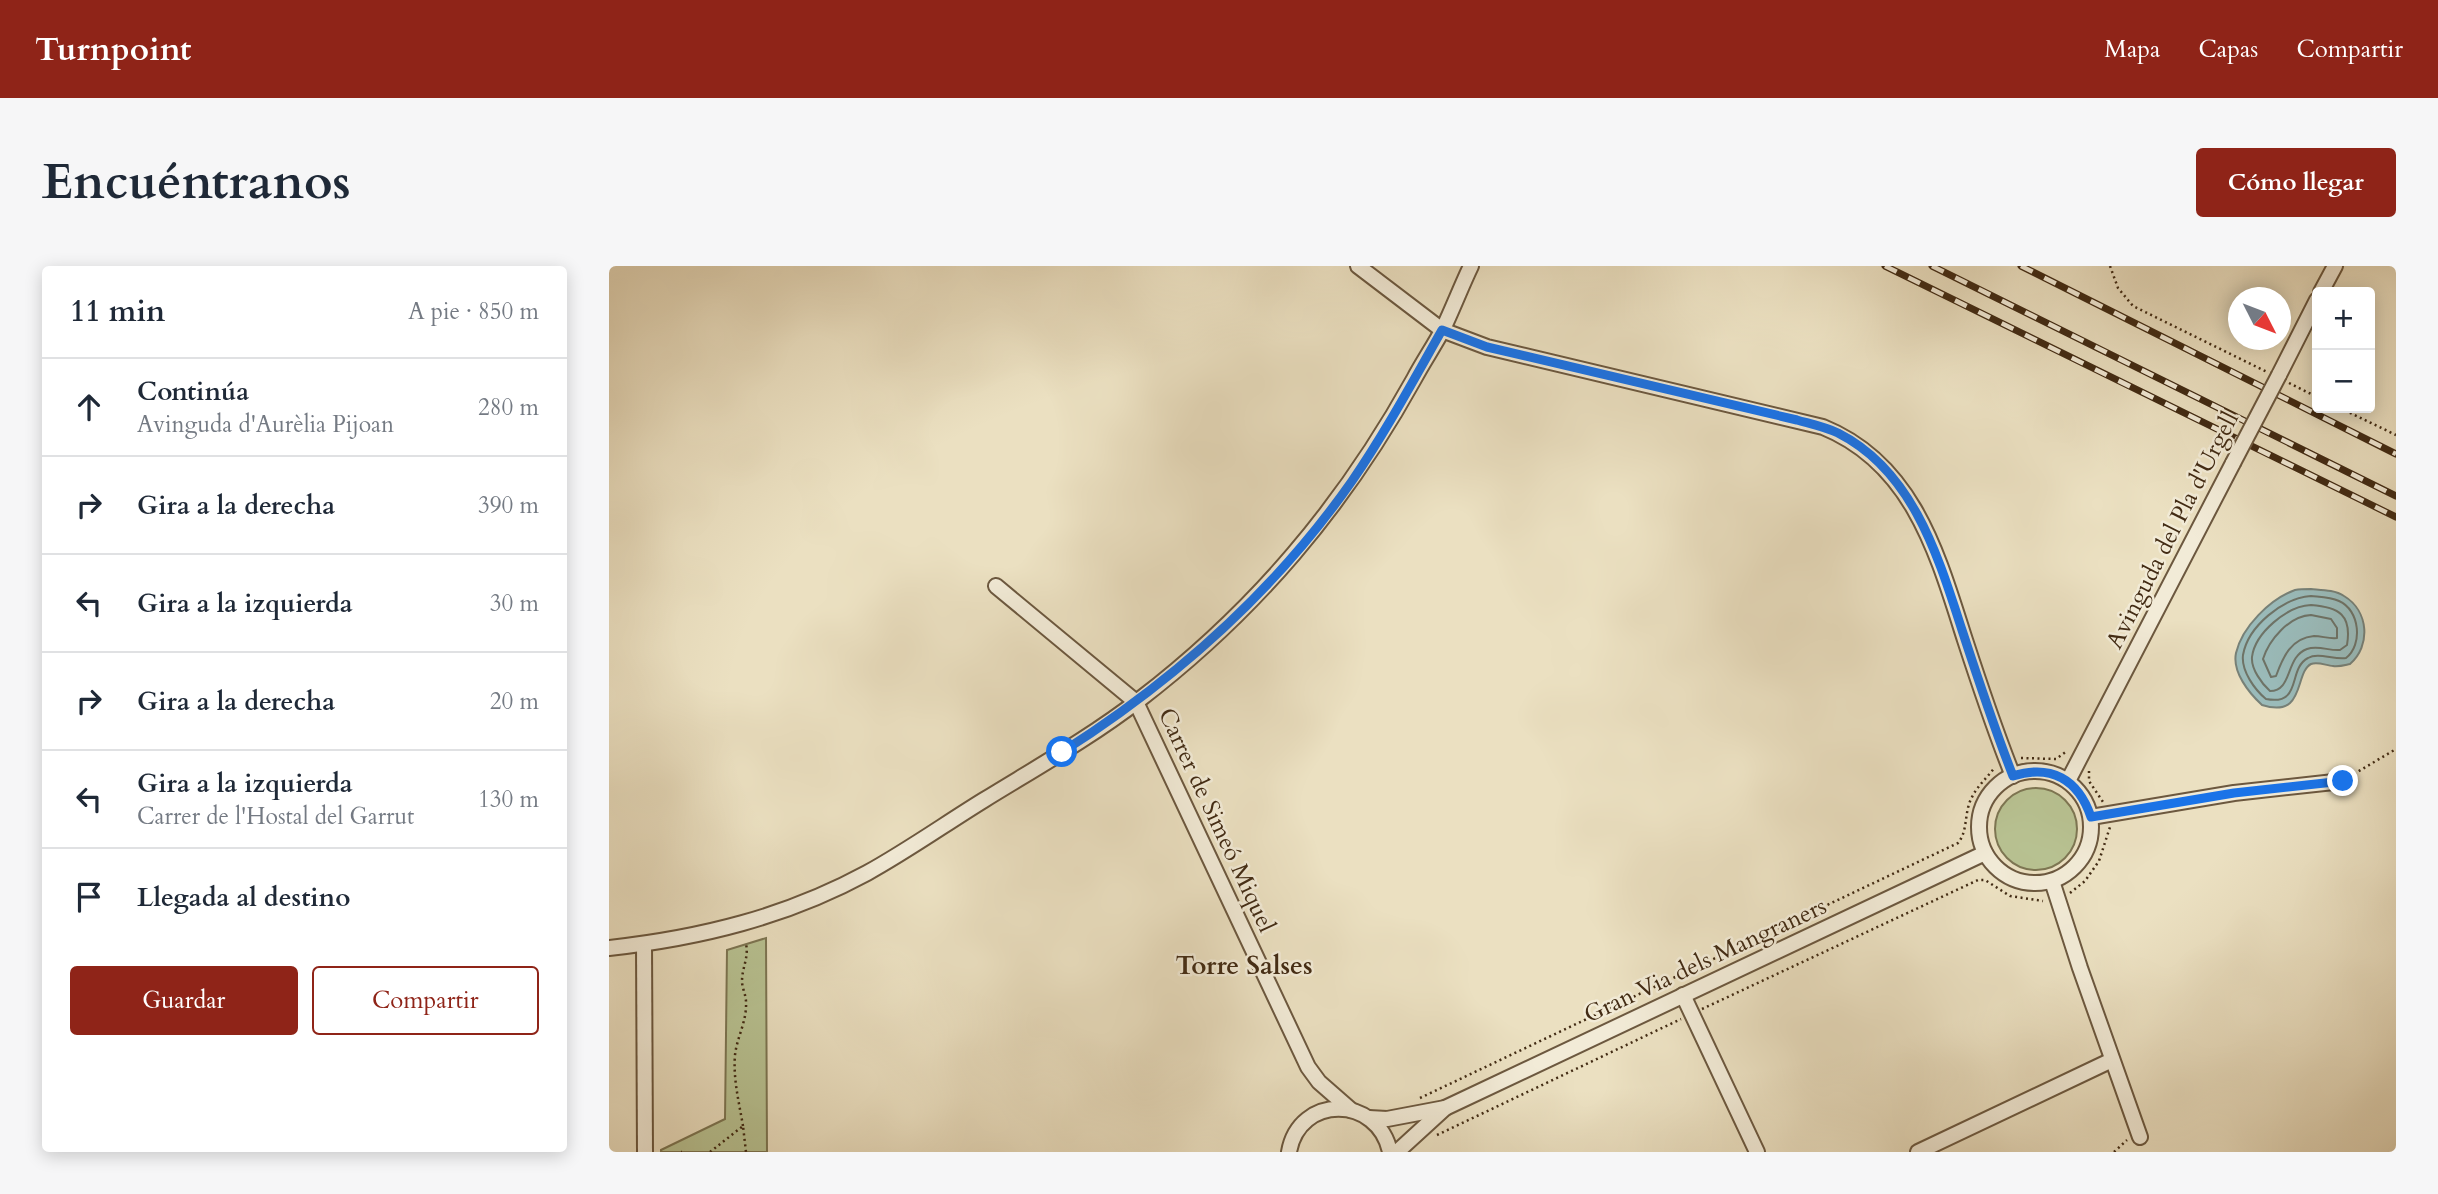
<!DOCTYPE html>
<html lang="es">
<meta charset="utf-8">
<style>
:root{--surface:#fff;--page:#f6f6f7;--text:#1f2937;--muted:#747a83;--line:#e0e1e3;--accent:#8f2418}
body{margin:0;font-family:Cardo,serif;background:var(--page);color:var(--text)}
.controls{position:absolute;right:21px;top:21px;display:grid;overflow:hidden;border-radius:7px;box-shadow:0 4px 18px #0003}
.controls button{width:63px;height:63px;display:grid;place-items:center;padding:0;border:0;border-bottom:2px solid var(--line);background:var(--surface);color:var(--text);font:35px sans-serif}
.compass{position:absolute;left:1619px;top:21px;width:63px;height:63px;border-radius:50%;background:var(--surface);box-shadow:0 4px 18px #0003;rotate:132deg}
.stop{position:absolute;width:21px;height:21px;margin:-16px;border:5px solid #1a73e8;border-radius:50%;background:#fff}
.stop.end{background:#1a73e8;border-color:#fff;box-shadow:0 2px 7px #0008}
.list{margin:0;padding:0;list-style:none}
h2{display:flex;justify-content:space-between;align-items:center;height:91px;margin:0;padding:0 28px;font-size:30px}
h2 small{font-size:23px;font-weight:400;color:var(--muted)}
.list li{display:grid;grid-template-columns:46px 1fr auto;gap:21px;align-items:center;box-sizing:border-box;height:98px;padding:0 28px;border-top:2px solid var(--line)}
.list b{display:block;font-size:26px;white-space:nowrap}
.list p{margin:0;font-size:23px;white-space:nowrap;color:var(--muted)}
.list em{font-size:23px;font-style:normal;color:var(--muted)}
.actions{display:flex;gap:14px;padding:21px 28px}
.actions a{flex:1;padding:16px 0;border:2px solid var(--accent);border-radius:7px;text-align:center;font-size:24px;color:var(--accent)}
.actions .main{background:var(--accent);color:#fff}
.icon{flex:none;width:38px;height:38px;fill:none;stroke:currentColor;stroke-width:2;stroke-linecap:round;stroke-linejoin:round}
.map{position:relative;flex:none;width:1787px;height:886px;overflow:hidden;border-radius:7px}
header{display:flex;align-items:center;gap:42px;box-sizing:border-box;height:98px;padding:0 35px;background:var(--accent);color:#fff}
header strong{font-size:33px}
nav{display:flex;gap:38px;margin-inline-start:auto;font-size:24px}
.intro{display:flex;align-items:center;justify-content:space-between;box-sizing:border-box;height:168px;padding:0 42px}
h1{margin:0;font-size:49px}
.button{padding:18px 32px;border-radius:7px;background:var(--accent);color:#fff;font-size:24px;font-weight:700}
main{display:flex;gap:42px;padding:0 42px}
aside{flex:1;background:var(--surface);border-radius:7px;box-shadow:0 4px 18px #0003}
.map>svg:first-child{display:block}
.green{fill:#b8c292;stroke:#7d7653;stroke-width:2}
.water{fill:#9abbba;stroke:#778178;stroke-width:2}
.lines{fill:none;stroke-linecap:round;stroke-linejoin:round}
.shore{stroke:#6e7367;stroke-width:2}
.minor-casing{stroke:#6c583f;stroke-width:18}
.path{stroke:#422b14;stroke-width:2.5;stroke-dasharray:2 3.5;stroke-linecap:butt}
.minor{stroke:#f2ebd7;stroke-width:14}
.rail-casing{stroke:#422b14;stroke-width:7}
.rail{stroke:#f2ebd7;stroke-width:4.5;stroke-dasharray:13;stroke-linecap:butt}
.minor-bridge-casing{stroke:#6c583f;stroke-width:18;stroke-linecap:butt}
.minor-bridge{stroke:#f2ebd7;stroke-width:14}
.route{stroke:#1a73e8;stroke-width:9}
.labels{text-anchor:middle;stroke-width:5;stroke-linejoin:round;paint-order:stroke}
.street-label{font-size:24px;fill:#422b14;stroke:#f2ebd7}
.neighbourhood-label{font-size:26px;font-weight:bold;fill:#422b14;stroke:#f2ebd7}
</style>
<header>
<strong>Turnpoint</strong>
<nav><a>Mapa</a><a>Capas</a><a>Compartir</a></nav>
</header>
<div class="intro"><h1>Encuéntranos</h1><a class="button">Cómo llegar</a></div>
<main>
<aside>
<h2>11 min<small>A pie · 850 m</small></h2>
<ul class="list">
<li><svg class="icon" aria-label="ahead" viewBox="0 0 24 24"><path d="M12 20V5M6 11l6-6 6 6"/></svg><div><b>Continúa</b><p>Avinguda d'Aurèlia Pijoan</p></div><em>280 m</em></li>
<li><svg class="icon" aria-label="right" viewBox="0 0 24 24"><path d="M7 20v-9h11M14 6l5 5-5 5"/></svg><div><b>Gira a la derecha</b></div><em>390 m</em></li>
<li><svg class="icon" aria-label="left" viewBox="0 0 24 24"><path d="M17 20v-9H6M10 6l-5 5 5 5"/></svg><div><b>Gira a la izquierda</b></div><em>30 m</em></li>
<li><svg class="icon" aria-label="right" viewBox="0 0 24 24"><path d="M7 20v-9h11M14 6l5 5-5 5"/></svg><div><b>Gira a la derecha</b></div><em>20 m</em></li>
<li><svg class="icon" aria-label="left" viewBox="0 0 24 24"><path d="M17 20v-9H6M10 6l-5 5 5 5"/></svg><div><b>Gira a la izquierda</b><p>Carrer de l'Hostal del Garrut</p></div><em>130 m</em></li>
<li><svg class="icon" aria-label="arrive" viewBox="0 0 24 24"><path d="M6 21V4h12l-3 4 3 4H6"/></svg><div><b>Llegada al destino</b></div></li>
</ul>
<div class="actions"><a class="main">Guardar</a><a>Compartir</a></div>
</aside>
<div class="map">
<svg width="1787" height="886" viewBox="0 0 1787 886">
<rect width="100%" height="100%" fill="#ebe0c1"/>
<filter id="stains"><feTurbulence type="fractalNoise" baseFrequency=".00286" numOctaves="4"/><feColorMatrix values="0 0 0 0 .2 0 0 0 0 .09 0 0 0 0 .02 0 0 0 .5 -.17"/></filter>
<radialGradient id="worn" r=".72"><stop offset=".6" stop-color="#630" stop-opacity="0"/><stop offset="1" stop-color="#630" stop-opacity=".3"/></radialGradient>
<!-- green -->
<g class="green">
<circle cx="1427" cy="563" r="41"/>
<polygon points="157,672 158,886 52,886 52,884 116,853 118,684"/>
</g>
<!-- water -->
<path class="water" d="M1702,323C1713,324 1726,324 1735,330C1760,345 1762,380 1741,398C1736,399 1730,401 1724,400C1718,400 1709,395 1702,398C1685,407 1697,453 1653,439C1640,427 1623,406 1627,387C1633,361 1661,333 1686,324C1691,323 1697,323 1702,323Z"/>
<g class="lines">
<!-- shore -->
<g class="shore">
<path d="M1702,330C1711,331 1721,331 1730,335C1751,344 1754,379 1737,392C1725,394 1709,386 1699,392C1678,403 1694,440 1657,433C1646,424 1632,405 1634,389C1639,360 1674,332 1702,330Z"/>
<path d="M1702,339C1730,341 1743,349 1738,379L1731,384C1720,385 1709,379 1698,383C1676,391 1684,425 1661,425C1653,418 1642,403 1643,391C1646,367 1678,340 1702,339Z"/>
<path d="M1702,349L1722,353L1728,362V372C1720,373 1713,370 1705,370C1682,372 1674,391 1667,410L1662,411L1654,393C1660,374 1680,350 1702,349Z"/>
</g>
<defs>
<g id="minor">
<path d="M749,0L833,64L878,81L1214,161C1305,198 1329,290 1356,374C1371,420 1386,465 1404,510"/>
<polyline points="1712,26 1726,0"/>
<polyline points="1670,109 1708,34"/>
<polyline points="387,320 527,436 699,801 710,816 742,844"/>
<circle cx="1426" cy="561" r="56"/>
<polyline points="1459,515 1624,197"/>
<polyline points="1482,551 1625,527 1734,515"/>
<polyline points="1443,615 1471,702 1531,871"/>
<polyline points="35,678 36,886"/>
<path d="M0,682C91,672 177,651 258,607C298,585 336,558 375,534C427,502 482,471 530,434C646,345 734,241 805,113C814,96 825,80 834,63C844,42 852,21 862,0"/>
<polyline points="1074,729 1148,886"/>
<polyline points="760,852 778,853 836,842 1376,587"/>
<path d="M680,886C690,828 769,829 781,886"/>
<polyline points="788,886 836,842"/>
<polyline points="1309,886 1503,794"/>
</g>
</defs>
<!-- minor casing -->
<use href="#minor" class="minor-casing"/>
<!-- path -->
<g class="path">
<polyline points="1501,0 1509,22 1524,40 1658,106"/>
<polyline points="1680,117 1708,131"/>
<polyline points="1731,142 1787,169"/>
<polyline points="1412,492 1447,493 1458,485"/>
<polyline points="1480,505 1480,515 1494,536"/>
<polyline points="1745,508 1787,483"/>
<polyline points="1461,627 1476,615 1490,595 1501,561"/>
<polyline points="1093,743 1369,614 1376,614 1401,630 1434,635"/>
<path d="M811,832L1349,577C1359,565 1355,548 1362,533C1368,520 1378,512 1386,501"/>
<path d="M134,860C130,836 124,813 126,789C128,771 138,755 137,736C137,729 133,722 133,715C133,702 140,691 137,678"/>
<polyline points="828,869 1072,753"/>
<polyline points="72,886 73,886"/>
<polyline points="101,886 134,860 137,886"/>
<polyline points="1505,886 1518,874"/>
</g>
<!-- minor -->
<use href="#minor" class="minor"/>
<defs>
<g id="rail">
<polyline points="1276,0 1787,251"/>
<polyline points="1323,0 1787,230"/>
<polyline points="1412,0 1787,188"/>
</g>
</defs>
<!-- rail casing -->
<use href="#rail" class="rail-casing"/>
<!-- rail -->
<use href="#rail" class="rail"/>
<defs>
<polyline id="minor-bridge" points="1624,197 1670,109"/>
</defs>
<!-- minor-bridge casing -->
<use href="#minor-bridge" class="minor-bridge-casing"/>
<!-- minor-bridge -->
<use href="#minor-bridge" class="minor-bridge"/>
</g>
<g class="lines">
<!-- route -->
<path class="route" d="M453,486C566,414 666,325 743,215C776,167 804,115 833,64L878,81L1188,154C1202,158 1216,161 1229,167C1304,205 1329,290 1353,364C1369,413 1385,462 1404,510C1442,498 1469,513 1482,551L1625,527L1734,515"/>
</g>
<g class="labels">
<!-- street labels -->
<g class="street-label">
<text transform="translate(1563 264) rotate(-63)" y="8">Avinguda del Pla d'Urgell</text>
<text transform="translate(608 554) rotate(65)" y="8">Carrer de Simeó Miquel</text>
<text transform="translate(1096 694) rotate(-25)" y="8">Gran Via dels Mangraners</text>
</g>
<!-- neighbourhood labels -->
<g class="neighbourhood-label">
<text x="635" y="708">Torre Salses</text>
</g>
</g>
<rect width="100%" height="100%" filter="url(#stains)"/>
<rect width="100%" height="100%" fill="url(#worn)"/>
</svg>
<div class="controls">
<button>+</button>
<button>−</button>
</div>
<svg class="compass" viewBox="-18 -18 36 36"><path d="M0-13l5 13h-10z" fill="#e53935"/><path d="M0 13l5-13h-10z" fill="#747a83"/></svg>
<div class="stop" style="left:453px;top:486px"></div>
<div class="stop end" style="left:1734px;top:515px"></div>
</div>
</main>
